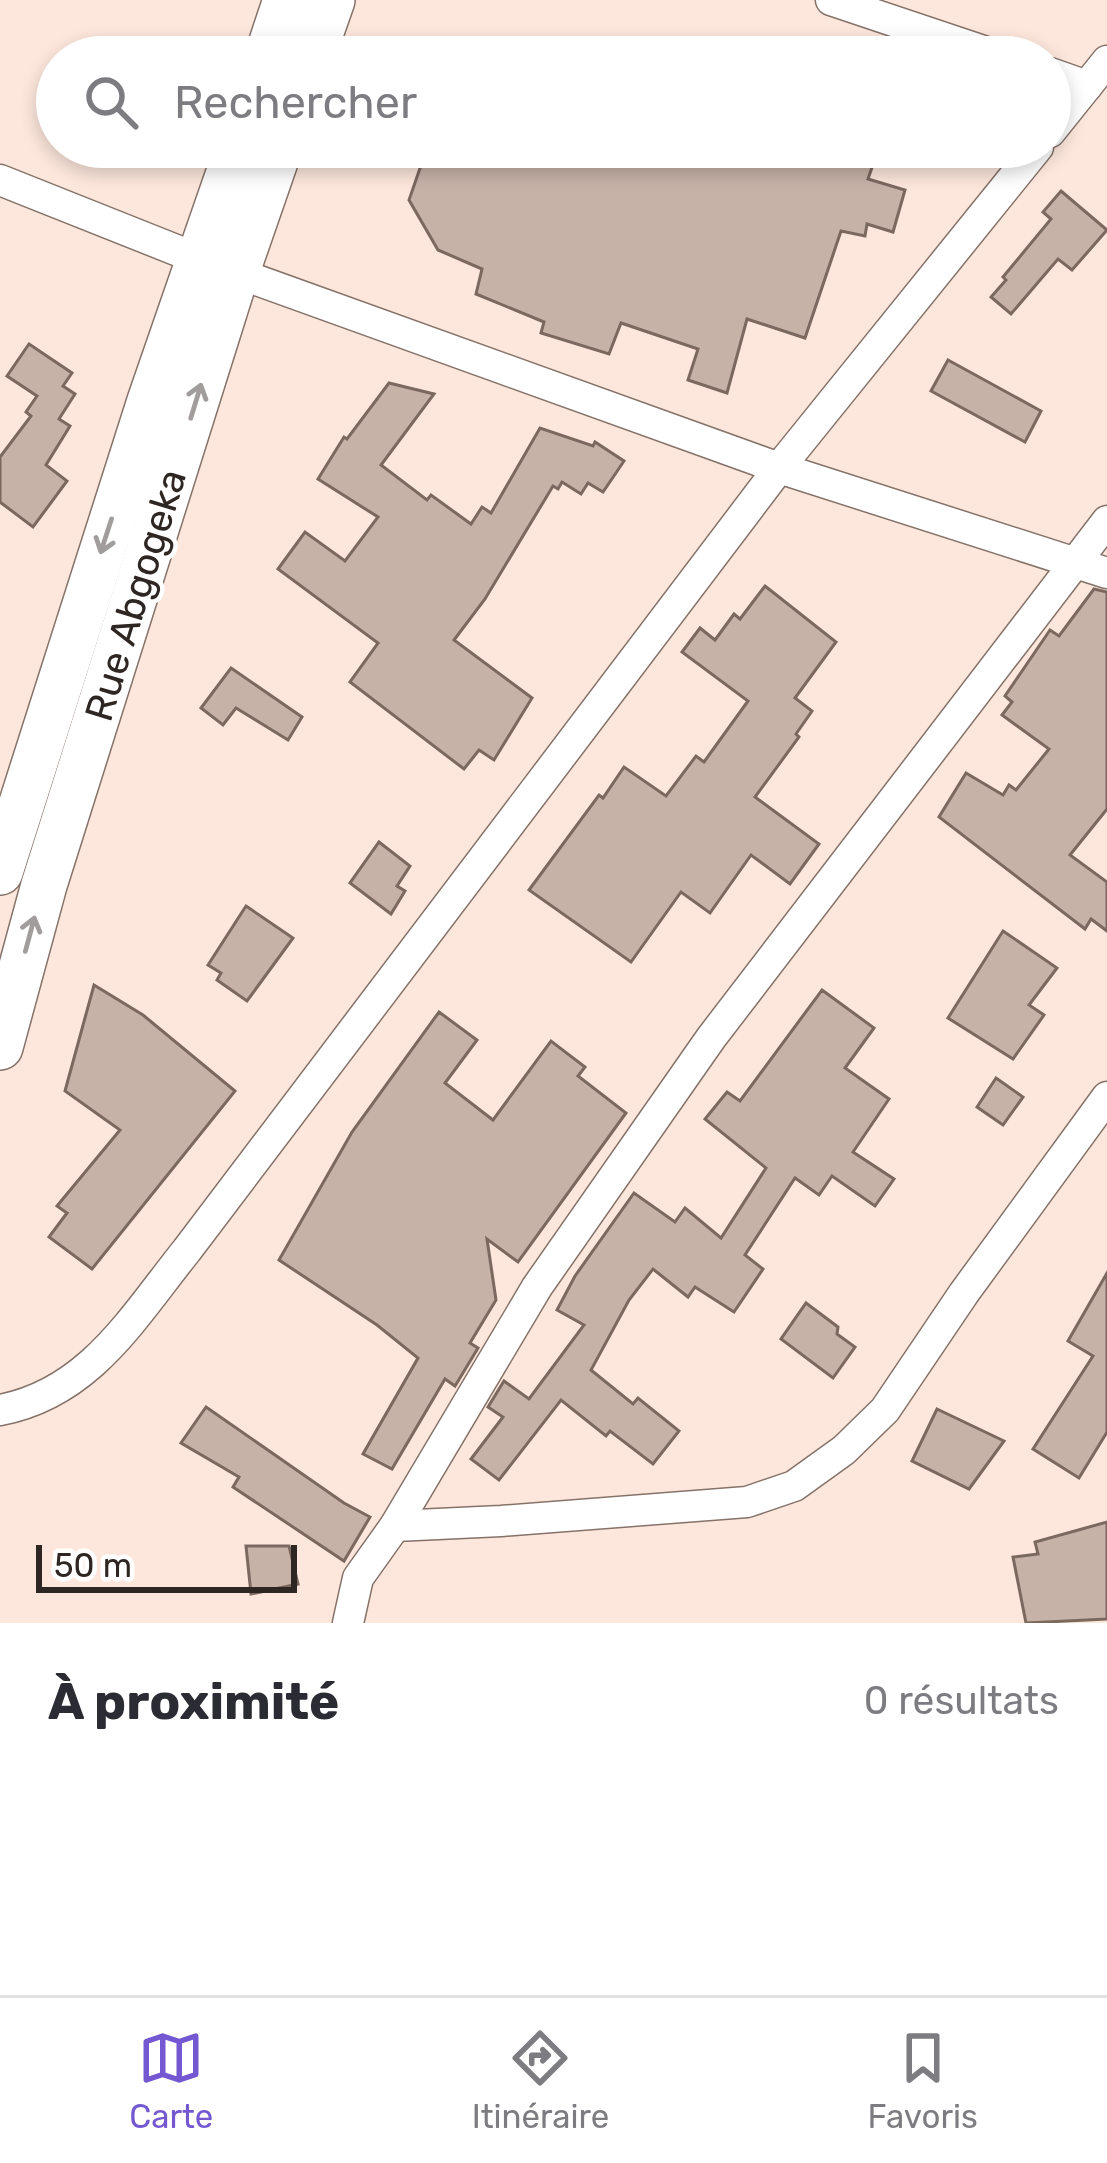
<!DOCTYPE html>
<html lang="fr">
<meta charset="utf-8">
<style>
:root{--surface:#fff;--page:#f7f7f7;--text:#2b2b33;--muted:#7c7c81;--line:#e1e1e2;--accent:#7458d2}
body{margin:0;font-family:Rubik,sans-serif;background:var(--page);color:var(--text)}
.scale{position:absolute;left:36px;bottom:30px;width:261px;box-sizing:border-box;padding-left:12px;border:6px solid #2e2622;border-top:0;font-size:33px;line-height:42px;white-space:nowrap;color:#2e2622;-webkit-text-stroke:9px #fff;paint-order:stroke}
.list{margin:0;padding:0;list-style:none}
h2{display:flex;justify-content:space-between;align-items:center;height:156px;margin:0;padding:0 48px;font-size:51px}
h2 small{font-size:39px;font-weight:400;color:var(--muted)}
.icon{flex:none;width:66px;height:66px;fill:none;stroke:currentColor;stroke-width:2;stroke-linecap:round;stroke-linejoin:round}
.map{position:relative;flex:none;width:1107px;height:1623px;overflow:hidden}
.search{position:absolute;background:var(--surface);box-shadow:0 6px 18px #0003;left:36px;right:36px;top:36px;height:132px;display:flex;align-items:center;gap:30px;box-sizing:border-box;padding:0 42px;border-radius:66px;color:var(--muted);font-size:45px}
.sheet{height:372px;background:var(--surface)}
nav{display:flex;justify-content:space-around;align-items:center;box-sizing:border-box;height:168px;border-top:3px solid var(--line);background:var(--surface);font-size:33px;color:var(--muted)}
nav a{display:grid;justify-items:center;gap:6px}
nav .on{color:var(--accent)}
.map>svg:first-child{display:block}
.building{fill:#c7b2a8;stroke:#7b685f;stroke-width:3}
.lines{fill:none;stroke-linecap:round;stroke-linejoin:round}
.street-casing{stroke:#857269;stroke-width:33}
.primary-casing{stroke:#857269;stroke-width:48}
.street{stroke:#fff;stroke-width:30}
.primary{stroke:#fff;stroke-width:45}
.oneway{stroke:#a19d9c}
.labels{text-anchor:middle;stroke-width:9;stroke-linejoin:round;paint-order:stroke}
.street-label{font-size:39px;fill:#2e2622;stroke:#fff}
</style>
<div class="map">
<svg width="1107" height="1623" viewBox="0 0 1107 1623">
<rect width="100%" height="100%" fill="#fde7dc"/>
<!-- building -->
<g class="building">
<polygon points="465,147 742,147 785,160 788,151 835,165 841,147 879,147 868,179 905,190 893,232 867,224 865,236 841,231 805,338 747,319 727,393 688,380 698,349 621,323 609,354 541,333 544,322 476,294 482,269 438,250 409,200 427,148 462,157"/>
<polygon points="1061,191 1107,230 1072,270 1058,259 1011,314 991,297 1006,280 1003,277 1051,219 1043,212"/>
<polygon points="29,344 72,373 63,386 75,394 59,419 70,426 46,465 67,481 33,527 0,502 0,457 31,416 26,412 37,396 7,376"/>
<polygon points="948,360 1041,411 1025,442 931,391"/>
<polygon points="389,383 434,394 381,465 427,500 431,495 471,524 482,507 491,513 540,428 593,446 595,442 624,461 603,492 588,483 581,494 562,482 558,489 553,486 485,599 454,640 532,698 494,760 479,750 464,769 350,682 378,643 278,569 305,532 345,561 378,517 318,479 344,437 347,439"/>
<polygon points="765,586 836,642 795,698 812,711 796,734 799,737 755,797 819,844 790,884 751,855 710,913 681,892 631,962 529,890 599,795 603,798 624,767 666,796 696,756 704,762 748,701 682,652 700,628 715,640 734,614 740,619"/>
<polygon points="1094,589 1107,592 1107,809 1070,855 1107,882 1107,931 1091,919 1085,929 939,817 966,773 1003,795 1009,785 1016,790 1049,749 1002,715 1012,702 1005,696 1050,630 1059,636"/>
<polygon points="231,668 302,717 288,740 236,708 223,725 201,708"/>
<polygon points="379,842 410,866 397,886 405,891 391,914 350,883"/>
<polygon points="246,906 293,938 247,1001 217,980 221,973 208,965"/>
<polygon points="1003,931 1057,968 1029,1005 1044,1015 1013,1059 948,1018"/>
<polygon points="94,985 143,1015 235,1091 92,1269 49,1237 67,1213 57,1206 120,1130 65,1091"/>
<polygon points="822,990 874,1028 845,1068 889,1099 853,1152 894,1179 875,1206 832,1176 819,1195 795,1178 745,1255 763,1269 734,1312 695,1287 688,1297 653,1269 629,1300 591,1370 633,1404 638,1398 679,1431 653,1464 610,1431 606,1436 561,1400 499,1480 471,1459 503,1417 488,1407 504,1381 529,1399 584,1325 557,1310 575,1276 634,1193 675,1222 685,1208 721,1238 766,1168 705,1119 727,1092 740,1101"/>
<polygon points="439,1012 477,1040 445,1083 493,1120 551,1041 585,1067 578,1076 626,1113 518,1262 487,1239 496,1300 470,1343 478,1348 455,1386 445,1379 392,1469 363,1454 418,1358 377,1325 279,1260 352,1132"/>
<polygon points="996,1078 1023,1097 1003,1125 977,1107"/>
<polygon points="1107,1273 1107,1432 1079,1478 1033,1449 1093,1356 1068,1341"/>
<polygon points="806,1303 838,1327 837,1334 855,1347 833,1378 781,1339"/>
<polygon points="206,1407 344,1503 370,1517 344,1561 233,1487 239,1477 181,1443"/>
<polygon points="937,1409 1004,1441 969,1489 912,1461"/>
<polygon points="1107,1522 1107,1619 1026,1623 1013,1557 1038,1554 1035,1542"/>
<polygon points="246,1546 289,1546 298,1584 251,1594"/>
</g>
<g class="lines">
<defs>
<g id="street">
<polyline points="831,0 1001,57"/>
<polyline points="1050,73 1087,86"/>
<polyline points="1050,132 1107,61"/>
<polyline points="0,180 201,260 779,468 1107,573"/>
<path d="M0,1410C90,1393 133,1317 187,1250L779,468L1038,147"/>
<polyline points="395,1526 501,1521 747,1502 794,1486 844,1450 885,1410 964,1293 1107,1097"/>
<polyline points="348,1623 358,1578 395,1526 537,1287 711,1038 1107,521"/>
</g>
<g id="primary">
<polyline points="267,57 286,0"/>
<polyline points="312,57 332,0"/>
<polyline points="0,872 150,401 238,147"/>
<polyline points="0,1047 44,885 237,271 280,147"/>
</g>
</defs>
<!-- street casing -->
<use href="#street" class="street-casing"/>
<!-- primary casing -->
<use href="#primary" class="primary-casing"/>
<!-- street -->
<use href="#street" class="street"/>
<!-- primary -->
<use href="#primary" class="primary"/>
</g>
<!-- one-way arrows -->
<defs><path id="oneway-shaft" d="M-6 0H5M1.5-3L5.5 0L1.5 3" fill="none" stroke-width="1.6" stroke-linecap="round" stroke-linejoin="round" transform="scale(3)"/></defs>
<g class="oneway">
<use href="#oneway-shaft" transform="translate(196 401) rotate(-73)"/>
<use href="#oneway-shaft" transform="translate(106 536) rotate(108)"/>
<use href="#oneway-shaft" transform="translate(30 934) rotate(-75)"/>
</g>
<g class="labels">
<!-- street labels -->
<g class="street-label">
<text transform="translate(135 595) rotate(-73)" y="14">Rue Abgogeka</text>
</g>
</g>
</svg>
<div class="scale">50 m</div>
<div class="search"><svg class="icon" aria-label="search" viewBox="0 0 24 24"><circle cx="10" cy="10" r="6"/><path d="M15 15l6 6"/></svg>Rechercher</div>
</div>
<section class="sheet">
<h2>À proximité<small>0 résultats</small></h2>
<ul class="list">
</ul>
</section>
<nav>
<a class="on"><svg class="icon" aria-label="map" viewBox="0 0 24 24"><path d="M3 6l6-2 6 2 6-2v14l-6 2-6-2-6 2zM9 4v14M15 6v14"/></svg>Carte</a>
<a><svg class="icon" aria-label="directions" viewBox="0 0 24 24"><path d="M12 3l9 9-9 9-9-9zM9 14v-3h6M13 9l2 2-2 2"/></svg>Itinéraire</a>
<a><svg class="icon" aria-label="saved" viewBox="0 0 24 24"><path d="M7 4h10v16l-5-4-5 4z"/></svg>Favoris</a>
</nav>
